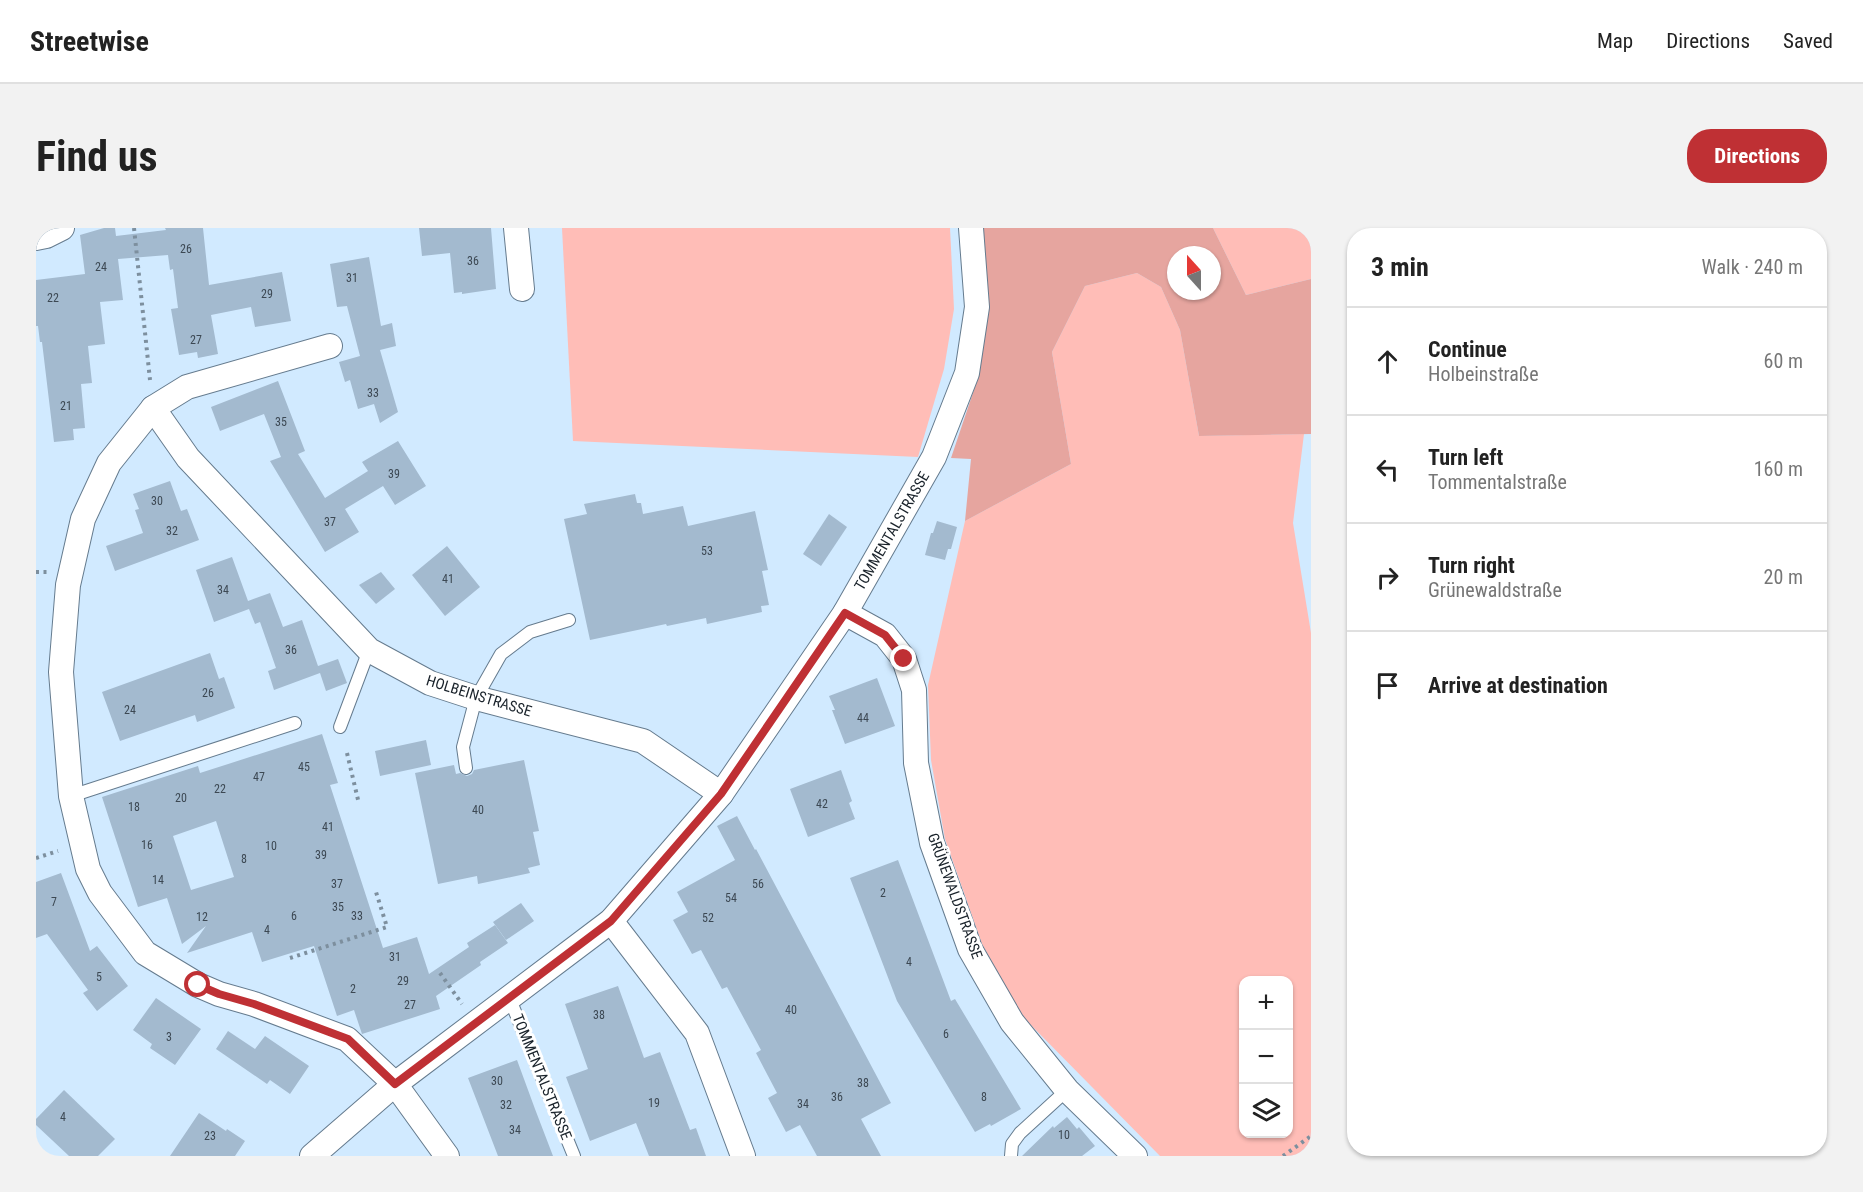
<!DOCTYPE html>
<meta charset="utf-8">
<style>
:root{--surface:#fff;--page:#f2f2f2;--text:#222;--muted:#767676;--line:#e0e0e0;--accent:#bf3034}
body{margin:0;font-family:"Roboto Condensed",sans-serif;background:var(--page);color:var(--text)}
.controls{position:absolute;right:18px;bottom:18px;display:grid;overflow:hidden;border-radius:12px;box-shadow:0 2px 4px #0004}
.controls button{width:54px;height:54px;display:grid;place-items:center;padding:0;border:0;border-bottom:2px solid var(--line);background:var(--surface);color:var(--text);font:30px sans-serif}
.compass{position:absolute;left:1131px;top:18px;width:54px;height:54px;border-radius:50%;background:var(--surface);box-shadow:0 2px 4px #0004;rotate:339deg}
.stop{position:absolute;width:18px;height:18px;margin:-14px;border:4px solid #bf3034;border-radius:50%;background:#fff}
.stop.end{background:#bf3034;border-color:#fff;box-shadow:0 2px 6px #0008}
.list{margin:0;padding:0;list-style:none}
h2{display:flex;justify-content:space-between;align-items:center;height:78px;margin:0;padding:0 24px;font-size:26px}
h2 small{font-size:20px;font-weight:400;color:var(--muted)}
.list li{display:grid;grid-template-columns:39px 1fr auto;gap:18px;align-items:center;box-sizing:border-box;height:108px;padding:0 24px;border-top:2px solid var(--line)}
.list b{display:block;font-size:22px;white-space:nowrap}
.list p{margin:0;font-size:20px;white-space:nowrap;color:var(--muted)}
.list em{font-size:20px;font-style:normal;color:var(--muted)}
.icon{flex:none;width:33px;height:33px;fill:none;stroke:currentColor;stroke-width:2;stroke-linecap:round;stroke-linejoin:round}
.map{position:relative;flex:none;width:1275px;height:928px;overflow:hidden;border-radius:24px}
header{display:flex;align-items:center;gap:36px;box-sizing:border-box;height:84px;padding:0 30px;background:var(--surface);border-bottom:2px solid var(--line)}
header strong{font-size:28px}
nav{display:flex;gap:33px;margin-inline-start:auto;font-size:21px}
.intro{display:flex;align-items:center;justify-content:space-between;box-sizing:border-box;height:144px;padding:0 36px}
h1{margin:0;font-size:42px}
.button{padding:15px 27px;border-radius:24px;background:var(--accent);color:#fff;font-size:21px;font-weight:700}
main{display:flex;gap:36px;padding:0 36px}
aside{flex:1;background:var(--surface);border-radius:24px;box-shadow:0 2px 4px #0004}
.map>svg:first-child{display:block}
.green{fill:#ffbdb7;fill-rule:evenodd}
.forest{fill:#e6a59f;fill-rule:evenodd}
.building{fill:#a3bacf;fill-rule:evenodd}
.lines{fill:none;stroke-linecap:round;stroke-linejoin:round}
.service-casing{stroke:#657b8e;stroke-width:14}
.minor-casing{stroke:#657b8e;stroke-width:26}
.path{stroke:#7d8f9e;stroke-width:4;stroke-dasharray:3 4.5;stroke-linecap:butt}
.service{stroke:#fff;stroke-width:12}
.minor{stroke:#fff;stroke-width:24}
.route{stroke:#bf3034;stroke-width:8}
.labels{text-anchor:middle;stroke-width:6;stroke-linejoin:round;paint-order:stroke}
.number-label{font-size:12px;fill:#3c4853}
.street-label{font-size:15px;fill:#19222a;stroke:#fff}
</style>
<header>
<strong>Streetwise</strong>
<nav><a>Map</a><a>Directions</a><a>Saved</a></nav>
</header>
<div class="intro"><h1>Find us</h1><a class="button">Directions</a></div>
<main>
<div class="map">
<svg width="1275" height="928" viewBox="0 0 1275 928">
<rect width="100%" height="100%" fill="#d1eaff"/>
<!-- green -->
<g class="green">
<polygon points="526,0 914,0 918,81 908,141 882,229 537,213"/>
<polygon points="1177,0 1275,0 1275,51 1210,67"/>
<path d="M1101,45L1125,59L1144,102L1163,208L1268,206L1257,295L1275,405V928H1124L986,788L946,716L909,611L895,532L892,457L929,293L1035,236L1016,124L1049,58ZM1208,752H1252V906H1208Z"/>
</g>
<!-- forest -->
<path class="forest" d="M944,0H1177L1210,67L1275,51V206L1163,208L1144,102L1125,59L1101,45L1049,58L1016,124L1035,236L929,293L935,231L915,230L943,147L950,77ZM1140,27H1176V63H1140Z"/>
<!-- building -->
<g class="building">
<polygon points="68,0 79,0 80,8 130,2 129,0 167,0 173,57 246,44 255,93 219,99 215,79 175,87 182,126 162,130 161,124 143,127 135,81 142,80 137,41 134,42 132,27 82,31 87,72 64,74 69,116 52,118 56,155 45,156 49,200 37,201 38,212 18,214 6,114 4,114 2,98 0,98 0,52 49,46 44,7"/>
<polygon points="383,0 455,0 460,61 426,66 426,64 418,65 414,25 386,28"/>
<polygon points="333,29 345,98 356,95 360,118 344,122 362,184 344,195 338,176 322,181 314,152 309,154 303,134 324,128 311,78 301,79 294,36"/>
<polygon points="242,153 269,223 262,226 289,270 332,243 326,234 362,213 390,258 359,277 347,258 309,281 323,304 289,324 234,233 245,229 228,186 184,203 175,179"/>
<polygon points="134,253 145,283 151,281 163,312 79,343 70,318 107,305 99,282 103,281 97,266"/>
<polygon points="599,266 601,275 605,275 607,286 647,278 652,298 719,283 732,342 726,343 733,377 725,378 726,384 671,396 670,390 631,398 630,396 554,412 528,291 551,286 548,276"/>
<polygon points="793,286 811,299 785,338 767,326"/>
<polygon points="901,293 921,299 915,321 912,321 909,332 889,327 895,305 897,305"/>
<polygon points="411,318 444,359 409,388 376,347"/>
<polygon points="196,329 212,373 234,365 247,399 266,392 282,438 302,431 311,455 290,463 284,445 238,462 232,443 240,440 224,394 219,396 213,381 178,394 160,342"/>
<polygon points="345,344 359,361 340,376 323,357"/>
<polygon points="174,425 183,451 188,449 199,480 161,494 159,487 84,513 66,464"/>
<polygon points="841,450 859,498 809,516 796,482 799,482 793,468"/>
<path d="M286,506L302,555L294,557L347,720L381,709L393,746L433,719L431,715L459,697L472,715L444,734L445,737L400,768L404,781L326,806L318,782L301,788L278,718L226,734L216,704L151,725L170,698L146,716L131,670L102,679L66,569L162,538L164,545ZM180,593L198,649L155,662L137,608Z"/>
<polygon points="390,512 395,537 344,548 339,523"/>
<polygon points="488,532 503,603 497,604 504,637 492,640 494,645 442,656 441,648 402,656 379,545 418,537 420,546 424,545 431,548 436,546 438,542"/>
<polygon points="805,542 816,573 813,575 819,591 772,609 754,561"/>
<polygon points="701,588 719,622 720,621 855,875 825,891 845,928 781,928 764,897 750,904 732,870 741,865 720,825 725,822 691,759 686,761 665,722 656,726 637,692 652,684 641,664 699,632 681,598"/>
<polygon points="862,632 915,773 919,771 985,881 955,898 954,896 939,904 861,773 814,650"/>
<polygon points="25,645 54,723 61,718 92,758 61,783 47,765 52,762 11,706 0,710 0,654"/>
<polygon points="485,675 498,693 470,712 457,694"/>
<polygon points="582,758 608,830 624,824 654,902 660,900 670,928 613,928 600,895 554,913 530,849 552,841 529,776"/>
<polygon points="120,770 165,801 139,837 114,820 116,816 97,802"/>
<polygon points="192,803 219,821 229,808 273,838 254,866 234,852 231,856 180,821"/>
<polygon points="481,832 499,881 517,928 462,928 432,850"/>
<polygon points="28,862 79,911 62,928 33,928 0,897 0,891"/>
<polygon points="163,885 190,903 191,901 209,913 199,928 134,928"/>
<polygon points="1031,889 1041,901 1043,899 1059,918 1046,928 986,928 1017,898 1018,900"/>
</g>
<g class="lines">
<defs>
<g id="service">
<polyline points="304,499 333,422"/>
<polyline points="430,540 427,519 440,470 465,426 494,404 533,392"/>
<polyline points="35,568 259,495"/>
<polyline points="473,769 538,928"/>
<polyline points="975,928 976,916 984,905 1031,862"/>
</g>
<g id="minor">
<polyline points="480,0 486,61"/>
<polyline points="0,10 10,8 26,0"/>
<polyline points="294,118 151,159 117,180 73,235 47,291 32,357 25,444 35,568 52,641 64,665 109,725 162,757 183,766 218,776 311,811 359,856 411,928"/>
<polyline points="117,180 152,230 333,422 394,455 440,470 607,513 685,566"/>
<polyline points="809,385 849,407 868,431 878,462 880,535 896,615 934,721 976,794 1031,862 1099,928"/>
<polyline points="575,693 661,805 707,928"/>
<polyline points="276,928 359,856 575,693 685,566 809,385 898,229 931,145 941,79 935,0"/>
</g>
</defs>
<!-- service casing -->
<use href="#service" class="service-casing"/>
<!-- minor casing -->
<use href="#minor" class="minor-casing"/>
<!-- path -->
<g class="path">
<polyline points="98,0 114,152"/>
<polyline points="0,344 11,344"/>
<polyline points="311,525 323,576"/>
<polyline points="0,630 22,623"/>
<polyline points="254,730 351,699 340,664"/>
<polyline points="404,745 426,776"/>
<polyline points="1247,928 1275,908"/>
</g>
<!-- service -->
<use href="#service" class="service"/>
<!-- minor -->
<use href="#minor" class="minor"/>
</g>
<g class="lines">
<!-- route -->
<polyline class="route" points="162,757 183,766 218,776 312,811 359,856 575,693 685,566 809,385 849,407 868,431"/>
</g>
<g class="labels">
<!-- number labels -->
<g class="number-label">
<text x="150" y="25">26</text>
<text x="437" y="37">36</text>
<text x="65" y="43">24</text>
<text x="316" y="54">31</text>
<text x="231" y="70">29</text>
<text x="17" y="74">22</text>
<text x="160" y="116">27</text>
<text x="337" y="169">33</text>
<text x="30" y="182">21</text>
<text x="245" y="198">35</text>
<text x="358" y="250">39</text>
<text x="121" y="277">30</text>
<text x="294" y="298">37</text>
<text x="136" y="307">32</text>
<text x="671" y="327">53</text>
<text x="412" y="355">41</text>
<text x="187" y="366">34</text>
<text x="255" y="426">36</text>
<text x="172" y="469">26</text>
<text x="94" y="486">24</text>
<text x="827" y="494">44</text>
<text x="268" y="543">45</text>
<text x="223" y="553">47</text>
<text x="184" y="565">22</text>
<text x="145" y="574">20</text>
<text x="786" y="580">42</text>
<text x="98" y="583">18</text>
<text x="442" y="586">40</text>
<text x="292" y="603">41</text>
<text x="111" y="621">16</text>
<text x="235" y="622">10</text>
<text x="285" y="631">39</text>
<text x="208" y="635">8</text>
<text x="122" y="656">14</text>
<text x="301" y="660">37</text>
<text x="722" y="660">56</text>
<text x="847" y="669">2</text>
<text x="695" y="674">54</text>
<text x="18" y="678">7</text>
<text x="302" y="683">35</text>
<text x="258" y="692">6</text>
<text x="321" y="692">33</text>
<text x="166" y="693">12</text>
<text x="672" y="694">52</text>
<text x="231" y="706">4</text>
<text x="359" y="733">31</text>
<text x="873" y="738">4</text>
<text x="63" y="753">5</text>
<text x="367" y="757">29</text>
<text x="317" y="765">2</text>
<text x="374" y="781">27</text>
<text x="755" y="786">40</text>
<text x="563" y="791">38</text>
<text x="910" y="810">6</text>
<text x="133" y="813">3</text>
<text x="461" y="857">30</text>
<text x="827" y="859">38</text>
<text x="801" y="873">36</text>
<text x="948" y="873">8</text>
<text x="618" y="879">19</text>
<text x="767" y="880">34</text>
<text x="470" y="881">32</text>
<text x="27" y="893">4</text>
<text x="479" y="906">34</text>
<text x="1028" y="911">10</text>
<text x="174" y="912">23</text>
</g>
<!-- street labels -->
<g class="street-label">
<text transform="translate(856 303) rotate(-60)" y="5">TOMMENTALSTRASSE</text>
<text transform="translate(443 468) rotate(17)" y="5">HOLBEINSTRASSE</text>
<text transform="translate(919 668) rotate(70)" y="5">GRÜNEWALDSTRASSE</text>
<text transform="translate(506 849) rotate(68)" y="5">TOMMENTALSTRASSE</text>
</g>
</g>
</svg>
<div class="controls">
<button>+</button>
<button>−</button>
<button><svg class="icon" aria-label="layers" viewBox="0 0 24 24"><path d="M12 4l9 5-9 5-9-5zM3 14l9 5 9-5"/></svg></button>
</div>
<svg class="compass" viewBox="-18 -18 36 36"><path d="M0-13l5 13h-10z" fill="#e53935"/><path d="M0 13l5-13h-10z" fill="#767676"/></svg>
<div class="stop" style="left:162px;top:757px"></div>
<div class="stop end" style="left:868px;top:431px"></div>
</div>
<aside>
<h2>3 min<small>Walk · 240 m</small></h2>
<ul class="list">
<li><svg class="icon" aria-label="ahead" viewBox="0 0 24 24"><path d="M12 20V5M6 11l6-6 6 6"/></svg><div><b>Continue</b><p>Holbeinstraße</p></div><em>60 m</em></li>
<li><svg class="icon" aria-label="left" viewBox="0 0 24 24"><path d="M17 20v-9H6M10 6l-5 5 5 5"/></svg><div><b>Turn left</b><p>Tommentalstraße</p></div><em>160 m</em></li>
<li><svg class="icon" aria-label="right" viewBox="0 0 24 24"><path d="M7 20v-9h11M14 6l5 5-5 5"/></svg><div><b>Turn right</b><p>Grünewaldstraße</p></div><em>20 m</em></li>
<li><svg class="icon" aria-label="arrive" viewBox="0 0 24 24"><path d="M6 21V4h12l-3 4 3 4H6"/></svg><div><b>Arrive at destination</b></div></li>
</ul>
</aside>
</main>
